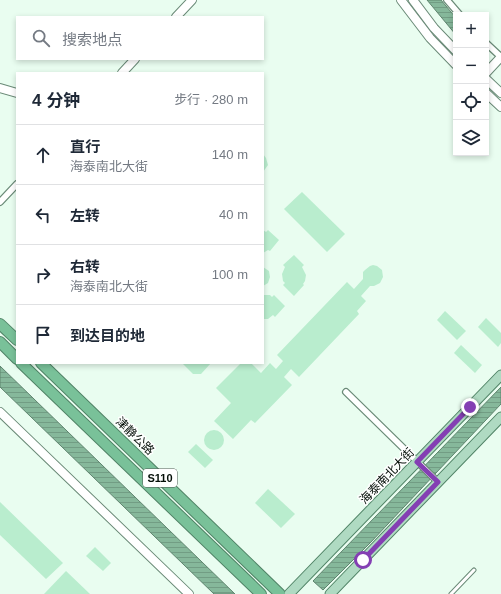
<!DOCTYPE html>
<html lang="zh">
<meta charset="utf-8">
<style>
:root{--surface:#fff;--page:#f6f6f7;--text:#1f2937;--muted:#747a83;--line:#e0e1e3}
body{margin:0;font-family:Helvetica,"Noto Sans SC",sans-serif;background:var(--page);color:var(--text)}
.controls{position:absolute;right:12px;top:12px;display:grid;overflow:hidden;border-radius:0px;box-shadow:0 2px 6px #0003}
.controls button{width:36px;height:36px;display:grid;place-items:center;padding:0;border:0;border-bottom:1px solid var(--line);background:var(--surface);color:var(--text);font:20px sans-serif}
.stop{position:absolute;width:12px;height:12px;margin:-9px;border:3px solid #843fb3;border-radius:50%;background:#fff}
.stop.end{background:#843fb3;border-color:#fff;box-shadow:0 1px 4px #0008}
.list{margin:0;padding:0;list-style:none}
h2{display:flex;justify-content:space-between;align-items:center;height:52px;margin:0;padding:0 16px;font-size:17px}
h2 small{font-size:13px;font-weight:400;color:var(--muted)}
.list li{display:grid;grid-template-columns:26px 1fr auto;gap:12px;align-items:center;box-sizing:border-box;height:60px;padding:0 16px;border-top:1px solid var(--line)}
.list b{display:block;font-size:15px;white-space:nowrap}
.list p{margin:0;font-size:13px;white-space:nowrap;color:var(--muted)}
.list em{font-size:13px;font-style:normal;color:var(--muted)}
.icon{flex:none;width:22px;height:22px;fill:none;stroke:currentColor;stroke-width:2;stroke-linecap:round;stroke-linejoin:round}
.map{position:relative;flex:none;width:501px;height:594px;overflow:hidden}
.search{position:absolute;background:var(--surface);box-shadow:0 2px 6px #0003;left:16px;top:16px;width:248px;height:44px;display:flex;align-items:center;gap:10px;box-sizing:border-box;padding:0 14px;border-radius:0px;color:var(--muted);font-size:15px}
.panel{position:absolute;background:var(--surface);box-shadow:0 2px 6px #0003;left:16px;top:72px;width:248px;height:292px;border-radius:0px}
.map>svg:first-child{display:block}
.water{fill:url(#water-rules);stroke:#5f856f}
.building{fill:#b9edce}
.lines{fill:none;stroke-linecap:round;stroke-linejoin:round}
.lane-casing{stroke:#6a8a77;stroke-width:5}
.street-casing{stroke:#6a8a77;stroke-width:8}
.secondary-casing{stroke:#6a8a77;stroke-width:10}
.primary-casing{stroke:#508366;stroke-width:11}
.highway-casing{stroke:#508366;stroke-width:12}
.lane{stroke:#fff;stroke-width:3}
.street{stroke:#fff;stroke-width:5.5}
.secondary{stroke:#fff;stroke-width:8}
.primary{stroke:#afdac2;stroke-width:9}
.highway{stroke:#79c199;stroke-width:10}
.route{stroke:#843fb3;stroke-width:5}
.labels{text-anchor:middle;stroke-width:3;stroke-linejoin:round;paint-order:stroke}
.shield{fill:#fff;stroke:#4f5752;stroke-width:1}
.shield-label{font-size:11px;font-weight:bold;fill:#040f08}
.street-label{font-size:12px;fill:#040f08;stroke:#fff}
</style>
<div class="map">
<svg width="501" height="594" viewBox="0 0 501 594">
<defs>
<pattern id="water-rules" width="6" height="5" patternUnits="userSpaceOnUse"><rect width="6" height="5" fill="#86b89b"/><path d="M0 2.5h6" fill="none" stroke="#729d84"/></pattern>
</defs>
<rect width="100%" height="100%" fill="#e9fdf0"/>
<!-- water -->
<g class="water">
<polygon points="427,0 441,0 456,18 456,35"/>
<polygon points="0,366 235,594 214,594 0,387"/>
<polygon points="501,387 501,404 371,542 323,590 313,581"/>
</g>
<!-- building -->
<g class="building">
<polygon points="263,154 266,158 268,165 263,172"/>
<polygon points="302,192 345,234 327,252 284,209"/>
<polygon points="263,230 266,232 268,230 279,240 270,251 268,250 263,253"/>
<polygon points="294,255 304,265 302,267 306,275 305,281 303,284 304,285 294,296 283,285 285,283 283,281 282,274 285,267 283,265"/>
<polygon points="373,265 377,266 382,270 383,277 380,283 374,286 370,286 361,296 366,301 357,311 359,314 299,377 291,369 284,377 292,385 255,423 251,420 233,439 214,421 231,403 216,388 241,363 251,363 261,373 270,363 276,369 283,361 277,355 347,282 354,289 363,279 363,272 365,270 370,266"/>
<polygon points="263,267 269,271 270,277 268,283 263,286"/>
<polygon points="263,295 270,295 272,297 274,295 285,306 275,317 273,315 268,319 263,319"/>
<polygon points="445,311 466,331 457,340 437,320"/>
<polygon points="486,318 501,333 501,343 498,347 478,327"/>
<polygon points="461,345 482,365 475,373 454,353"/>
<polygon points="182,363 211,363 201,374 193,374"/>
<circle cx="214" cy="440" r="10"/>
<polygon points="196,444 213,460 205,468 188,452"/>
<polygon points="268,489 295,514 281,528 255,503"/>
<polygon points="0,502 63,563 46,579 0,535"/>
<polygon points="95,547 111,563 103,571 86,556"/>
<polygon points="66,571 90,594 44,594"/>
</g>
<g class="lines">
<defs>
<polyline id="lane" points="451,594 474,570"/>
<g id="street">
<polyline points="447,0 460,15"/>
<polyline points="486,43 501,57"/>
<polyline points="0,202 17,184"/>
<polyline points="346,392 438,482"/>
</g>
<g id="secondary">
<polyline points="401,0 430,38 456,65"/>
<polyline points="413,0 434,28 456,51"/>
<polyline points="176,17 192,0"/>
<polyline points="122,73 135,59"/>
<polyline points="486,73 501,57"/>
<polyline points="486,79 501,93"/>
<polyline points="0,88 17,93"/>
<polyline points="486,93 501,107"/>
<polyline points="0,412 189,594"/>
</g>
<g id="primary">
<polyline points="289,594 501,375"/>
<polyline points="330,594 501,417"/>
</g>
<g id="highway">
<polyline points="0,324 17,340"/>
<polyline points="0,342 17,359"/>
<polyline points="21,363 261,594"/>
<polyline points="41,363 280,594"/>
</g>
</defs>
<!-- lane casing -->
<use href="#lane" class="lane-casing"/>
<!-- street casing -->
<use href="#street" class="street-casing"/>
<!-- secondary casing -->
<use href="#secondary" class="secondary-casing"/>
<!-- primary casing -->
<use href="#primary" class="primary-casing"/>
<!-- highway casing -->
<use href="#highway" class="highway-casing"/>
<!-- lane -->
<use href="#lane" class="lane"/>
<!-- street -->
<use href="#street" class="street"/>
<!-- secondary -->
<use href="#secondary" class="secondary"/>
<!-- primary -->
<use href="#primary" class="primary"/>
<!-- highway -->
<use href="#highway" class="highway"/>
</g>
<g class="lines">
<!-- route -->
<polyline class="route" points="363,560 438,482 417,462 470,407"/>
</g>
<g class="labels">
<!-- shield labels -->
<rect class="shield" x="143" y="469" width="34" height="18" rx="3"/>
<g class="shield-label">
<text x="160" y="482">S110</text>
</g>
<!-- street labels -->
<g class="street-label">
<text transform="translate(135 436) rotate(44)" y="4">津静公路</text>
<text transform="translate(387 476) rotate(-46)" y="4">海泰南北大街</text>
</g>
</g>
</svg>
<div class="controls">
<button>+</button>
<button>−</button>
<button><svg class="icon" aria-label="locate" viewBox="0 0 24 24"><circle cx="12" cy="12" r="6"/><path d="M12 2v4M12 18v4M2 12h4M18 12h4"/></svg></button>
<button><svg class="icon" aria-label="layers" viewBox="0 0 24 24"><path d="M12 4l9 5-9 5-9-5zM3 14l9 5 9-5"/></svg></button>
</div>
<div class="stop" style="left:363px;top:560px"></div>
<div class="stop end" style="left:470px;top:407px"></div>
<div class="search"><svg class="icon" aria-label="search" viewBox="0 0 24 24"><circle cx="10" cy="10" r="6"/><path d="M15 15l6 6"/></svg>搜索地点</div>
<section class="panel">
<h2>4 分钟<small>步行 · 280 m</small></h2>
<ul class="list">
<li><svg class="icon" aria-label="ahead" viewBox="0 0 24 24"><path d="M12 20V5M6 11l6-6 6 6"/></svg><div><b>直行</b><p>海泰南北大街</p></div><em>140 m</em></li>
<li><svg class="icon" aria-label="left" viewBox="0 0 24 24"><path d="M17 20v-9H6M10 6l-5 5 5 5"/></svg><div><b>左转</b></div><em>40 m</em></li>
<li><svg class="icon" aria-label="right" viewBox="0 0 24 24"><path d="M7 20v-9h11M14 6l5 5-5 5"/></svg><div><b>右转</b><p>海泰南北大街</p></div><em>100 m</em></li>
<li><svg class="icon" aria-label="arrive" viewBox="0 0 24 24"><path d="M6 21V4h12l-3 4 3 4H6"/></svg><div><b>到达目的地</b></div></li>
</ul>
</section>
</div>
